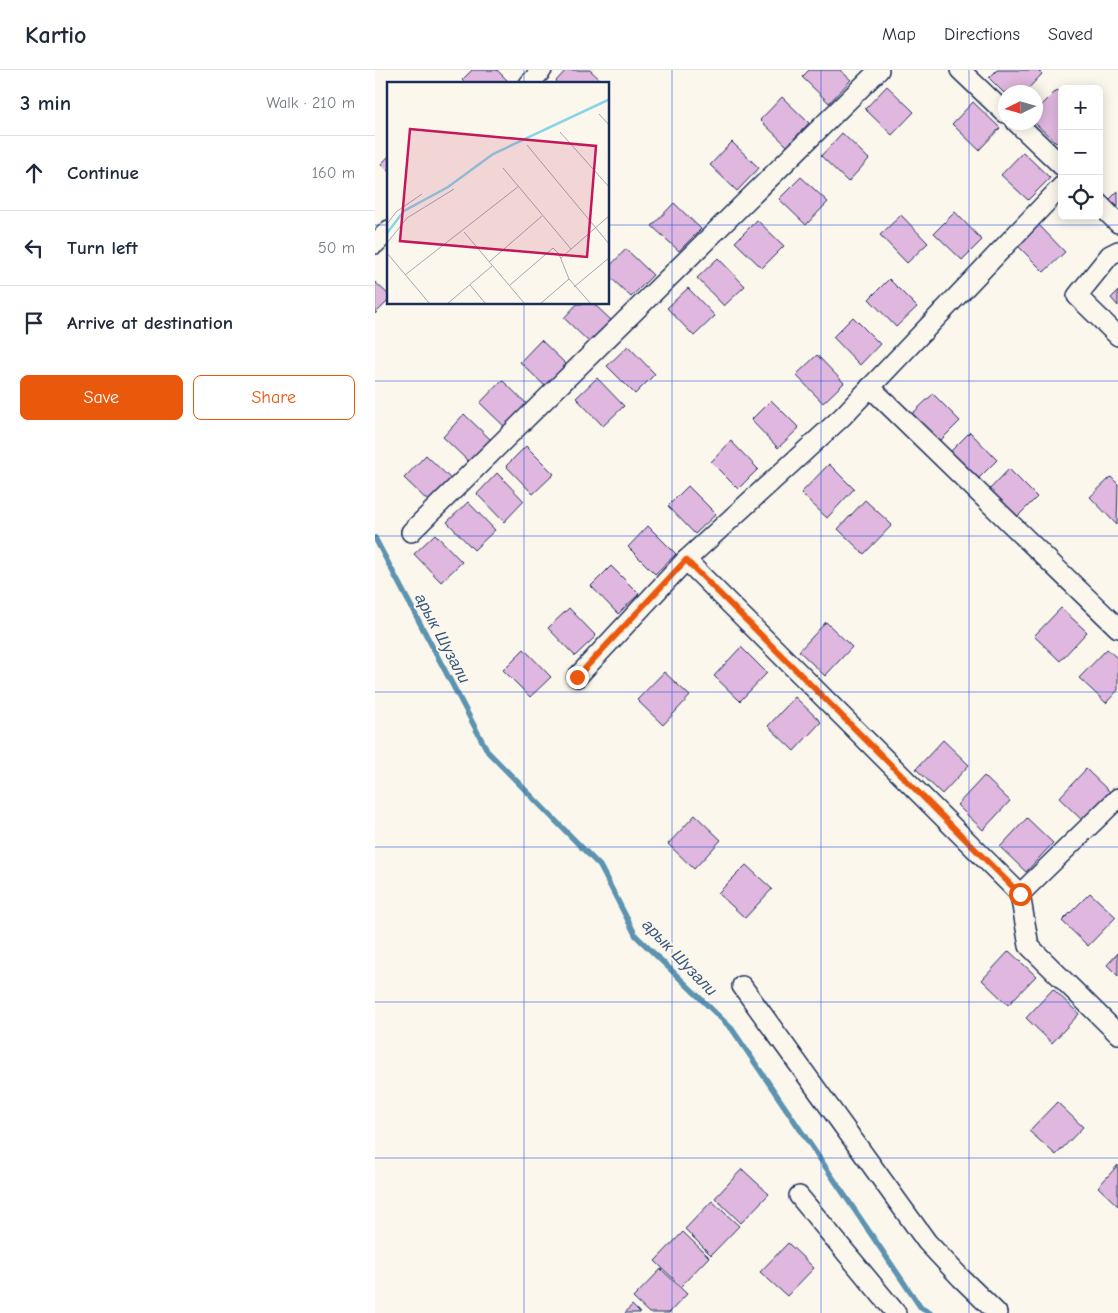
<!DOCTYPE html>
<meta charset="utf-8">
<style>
:root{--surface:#fff;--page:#f2f2f3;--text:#1f2937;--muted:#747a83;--line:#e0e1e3;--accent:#ea580c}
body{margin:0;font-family:"Comic Neue",sans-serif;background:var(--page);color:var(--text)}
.controls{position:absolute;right:15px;top:15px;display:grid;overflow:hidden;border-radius:8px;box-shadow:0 2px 12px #0003}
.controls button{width:45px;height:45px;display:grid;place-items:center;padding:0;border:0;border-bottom:1px solid var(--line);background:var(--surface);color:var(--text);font:25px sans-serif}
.compass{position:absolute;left:623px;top:15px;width:45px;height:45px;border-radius:50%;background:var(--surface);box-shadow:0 2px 12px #0003;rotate:265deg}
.stop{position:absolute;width:15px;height:15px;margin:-11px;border:4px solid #ea580c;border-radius:50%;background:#fff}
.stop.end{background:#ea580c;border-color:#fff;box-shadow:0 1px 5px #0008}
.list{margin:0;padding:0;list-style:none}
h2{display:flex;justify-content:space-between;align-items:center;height:65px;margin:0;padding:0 20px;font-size:21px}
h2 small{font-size:16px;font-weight:400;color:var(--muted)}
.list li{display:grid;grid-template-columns:32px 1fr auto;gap:15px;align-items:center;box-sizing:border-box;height:75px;padding:0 20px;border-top:1px solid var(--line)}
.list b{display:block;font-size:19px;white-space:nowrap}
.list em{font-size:16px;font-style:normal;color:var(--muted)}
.actions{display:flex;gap:10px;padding:15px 20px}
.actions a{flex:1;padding:11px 0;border:1px solid var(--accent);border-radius:8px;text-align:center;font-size:18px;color:var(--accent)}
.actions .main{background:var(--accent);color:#fff}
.icon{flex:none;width:28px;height:28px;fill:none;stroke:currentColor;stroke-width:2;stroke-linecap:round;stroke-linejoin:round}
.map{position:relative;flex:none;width:743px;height:1243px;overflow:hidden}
header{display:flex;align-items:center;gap:30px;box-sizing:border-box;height:70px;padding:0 25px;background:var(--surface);border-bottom:1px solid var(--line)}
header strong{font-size:24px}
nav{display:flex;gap:28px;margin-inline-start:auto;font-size:18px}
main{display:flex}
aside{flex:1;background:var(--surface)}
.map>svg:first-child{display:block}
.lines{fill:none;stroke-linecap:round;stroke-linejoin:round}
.stream{stroke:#5c93b0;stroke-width:5.5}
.building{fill:#e0b7de;stroke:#1b2f5e}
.street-casing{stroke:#1b2f5e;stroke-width:22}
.street{stroke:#fbf7ec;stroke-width:19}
.route{stroke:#ea580c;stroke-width:6}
.grid{fill:none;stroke:#1d4ed8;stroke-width:1;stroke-opacity:0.55}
.labels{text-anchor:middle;stroke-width:4;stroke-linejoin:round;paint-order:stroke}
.water-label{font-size:16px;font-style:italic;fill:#365880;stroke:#fbf7ec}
.inset-river{fill:none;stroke:#88d5e7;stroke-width:2.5}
.inset-road{fill:none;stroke:#a1a7b3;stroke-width:1}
.view{fill:#c2185b;fill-opacity:0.15;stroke:#c2185b;stroke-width:2.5}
.inset-edge{fill:none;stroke:#1b2f5e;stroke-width:2.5}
</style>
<header>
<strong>Kartio</strong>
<nav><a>Map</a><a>Directions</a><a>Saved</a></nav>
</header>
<main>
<aside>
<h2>3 min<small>Walk · 210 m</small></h2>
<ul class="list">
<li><svg class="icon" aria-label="ahead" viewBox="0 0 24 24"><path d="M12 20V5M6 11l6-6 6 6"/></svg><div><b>Continue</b></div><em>160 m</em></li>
<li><svg class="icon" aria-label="left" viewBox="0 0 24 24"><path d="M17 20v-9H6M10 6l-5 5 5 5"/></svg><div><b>Turn left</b></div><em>50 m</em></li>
<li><svg class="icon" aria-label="arrive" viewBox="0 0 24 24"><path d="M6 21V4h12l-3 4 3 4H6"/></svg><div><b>Arrive at destination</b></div></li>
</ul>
<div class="actions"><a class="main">Save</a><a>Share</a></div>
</aside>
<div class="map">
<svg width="743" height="1243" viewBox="0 0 743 1243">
<rect width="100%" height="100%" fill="#fbf7ec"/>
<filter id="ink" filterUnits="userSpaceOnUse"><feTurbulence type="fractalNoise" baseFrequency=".02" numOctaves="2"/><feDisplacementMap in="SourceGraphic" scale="10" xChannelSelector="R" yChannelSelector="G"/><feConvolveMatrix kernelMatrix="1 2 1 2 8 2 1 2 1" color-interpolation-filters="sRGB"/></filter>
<g filter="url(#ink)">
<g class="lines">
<!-- stream -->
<polyline class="stream" points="0,468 113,682 225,796 261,866 357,959 546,1238 555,1243"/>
</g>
<!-- building -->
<g class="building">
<polygon points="97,0 122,0 136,14 91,14 87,10"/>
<polygon points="191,0 215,0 230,14 184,14 181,11"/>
<polygon points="434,0 465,0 476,10 454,33 427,7"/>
<polygon points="622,0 663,0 667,4 650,22 630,22 630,24 614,8"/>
<polygon points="512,16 539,42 517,65 490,39"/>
<polygon points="682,20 687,24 687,67 681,73 659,52 660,52 660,42"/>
<polygon points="407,27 434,53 412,76 385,50"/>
<polygon points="598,32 625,58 604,80 577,54"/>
<polygon points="467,63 494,89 473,112 446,86"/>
<polygon points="357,72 384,98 362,121 335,95"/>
<polygon points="648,82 675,108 653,130 626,105"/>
<polygon points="14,86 14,102 6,94"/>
<polygon points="426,107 453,132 431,155 404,129"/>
<polygon points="743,121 743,137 735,129"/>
<polygon points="299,133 326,159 304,181 277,156"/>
<polygon points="580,142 607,170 587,190 559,163"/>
<polygon points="526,145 553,173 532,193 505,165"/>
<polygon points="382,150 409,176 387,198 360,172"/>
<polygon points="663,154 690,182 669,202 642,175"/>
<polygon points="251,179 278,205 256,227 234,206 234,197"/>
<polygon points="343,188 370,216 349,236 322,208"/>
<polygon points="514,209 542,237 521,257 494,229"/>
<polygon points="0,212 14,225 14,230 0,244"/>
<polygon points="313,218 340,246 319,266 292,238"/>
<polygon points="743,221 743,236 736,228"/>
<polygon points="202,234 219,234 237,251 216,274 189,248"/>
<polygon points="478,247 505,274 485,295 458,267"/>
<polygon points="166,270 193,296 172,318 145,292"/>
<polygon points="253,276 280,304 260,324 232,296"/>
<polygon points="442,285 469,313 448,333 421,305"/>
<polygon points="222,308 249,336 228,356 201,328"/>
<polygon points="127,310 154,336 132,359 105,333"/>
<polygon points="558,324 585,351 564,372 537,344"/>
<polygon points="396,330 424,358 403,378 376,350"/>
<polygon points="89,344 116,370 95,393 68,367"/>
<polygon points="595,362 622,390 602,410 575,382"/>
<polygon points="356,371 383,399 363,419 336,392"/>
<polygon points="151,376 179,404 158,424 131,396"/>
<polygon points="51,385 78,411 56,434 29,408"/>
<polygon points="454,394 479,419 452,448 426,423"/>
<polygon points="634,399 662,427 641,448 614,420"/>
<polygon points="122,403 149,431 129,452 102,424"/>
<polygon points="736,407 743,414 742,455 715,427"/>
<polygon points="313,416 341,444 320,464 293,436"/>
<polygon points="490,430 517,455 489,484 463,459"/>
<polygon points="93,432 120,460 99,480 72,452"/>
<polygon points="273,456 301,484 280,504 253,477"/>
<polygon points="60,464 87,492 66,512 39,484"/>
<polygon points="236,496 264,524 243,544 216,516"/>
<polygon points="194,538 221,566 200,586 173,558"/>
<polygon points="686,538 712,562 685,591 659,566"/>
<polygon points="451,552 477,577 450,606 424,581"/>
<polygon points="366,577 392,603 365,631 339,606"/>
<polygon points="149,579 176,607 155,627 128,600"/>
<polygon points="732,579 743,589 743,620 731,633 704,608"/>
<polygon points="289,602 315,626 288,655 262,630"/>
<polygon points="420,627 446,652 419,681 393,656"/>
<polygon points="568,670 594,695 567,724 541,699"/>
<polygon points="711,699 737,724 710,753 684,728"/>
<polygon points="609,706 635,731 608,760 582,735"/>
<polygon points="320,745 346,770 319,799 293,774"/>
<polygon points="652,748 678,773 651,802 625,777"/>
<polygon points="371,795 397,819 370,848 343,823"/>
<polygon points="715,823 741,847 713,876 687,851"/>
<polygon points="634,881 661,906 633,935 607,910"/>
<polygon points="743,883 743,906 732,895"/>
<polygon points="678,919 704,944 677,973 651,948"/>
<polygon points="682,1032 708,1057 681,1085 654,1061"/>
<polygon points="743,1095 743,1136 723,1117"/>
<polygon points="367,1099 394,1124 366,1153 340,1128"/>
<polygon points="337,1131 364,1156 336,1185 310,1159"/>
<polygon points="308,1162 334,1187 306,1216 280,1191"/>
<polygon points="413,1173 439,1198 412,1226 385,1202"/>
<polygon points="286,1199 312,1224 294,1243 274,1243 258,1228"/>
<polygon points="257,1235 265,1243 250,1243"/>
</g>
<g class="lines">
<defs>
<g id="street">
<polyline points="585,0 630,43"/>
<polyline points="154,14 167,0"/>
<polyline points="641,52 687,96"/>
<polyline points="724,134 743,153"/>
<polyline points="0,174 14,160"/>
<polyline points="743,181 735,185 702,226 743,266"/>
<polyline points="495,317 743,558"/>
<polyline points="36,462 504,0"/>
<polyline points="311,490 645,824 654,876 743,964"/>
<polyline points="202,607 311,490 467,347 687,116"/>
<polyline points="645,824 743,728"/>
<polyline points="367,916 552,1172 586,1208 622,1243"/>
<polyline points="424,1126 521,1243"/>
</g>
</defs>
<!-- street casing -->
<use href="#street" class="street-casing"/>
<!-- street -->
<use href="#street" class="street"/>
</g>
</g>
<g class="lines" filter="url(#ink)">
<!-- route -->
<polyline class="route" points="202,607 311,490 645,824"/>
</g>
<!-- grid -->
<path class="grid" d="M149,0V14M297,0V1243M446,0V1243M594,0V1243M0,155H14M234,155H743M149,234V1243M0,311H743M0,466H743M0,622H743M0,777H743M0,932H743M0,1088H743"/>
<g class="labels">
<!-- water labels -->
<g class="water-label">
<text transform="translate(68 568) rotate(62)" y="6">арык Шузали</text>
<text transform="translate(305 887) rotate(46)" y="6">арык Шузали</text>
</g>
</g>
<!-- overview -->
<g transform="translate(12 12)">
<rect width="222" height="222" fill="#fbf7ec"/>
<path class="inset-river" d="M0,151L17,129L61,105L106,72L223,17"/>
<path class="inset-road" d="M212,32L223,44M173,50L223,106M140,63L223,163M116,86L184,167M0,142L9,130L35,112M77,150L138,222M0,161L20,136L67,107M0,171L43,222M174,176L223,133M102,180L155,134M18,193L132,104M83,203L99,222M123,203L166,166L172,172L182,197L204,222M187,205L223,175M60,222L105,184M153,222L182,197"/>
<path class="view" d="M23,47L209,64L200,175L13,159Z"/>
<rect width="222" height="222" class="inset-edge"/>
</g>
</svg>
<div class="controls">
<button>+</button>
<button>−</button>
<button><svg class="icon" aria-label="locate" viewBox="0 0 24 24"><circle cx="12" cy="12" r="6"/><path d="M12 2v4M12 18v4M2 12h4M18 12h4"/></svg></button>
</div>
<svg class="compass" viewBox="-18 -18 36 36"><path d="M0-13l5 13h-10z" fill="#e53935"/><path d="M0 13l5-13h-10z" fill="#747a83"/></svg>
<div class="stop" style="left:645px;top:824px"></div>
<div class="stop end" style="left:202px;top:607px"></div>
</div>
</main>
